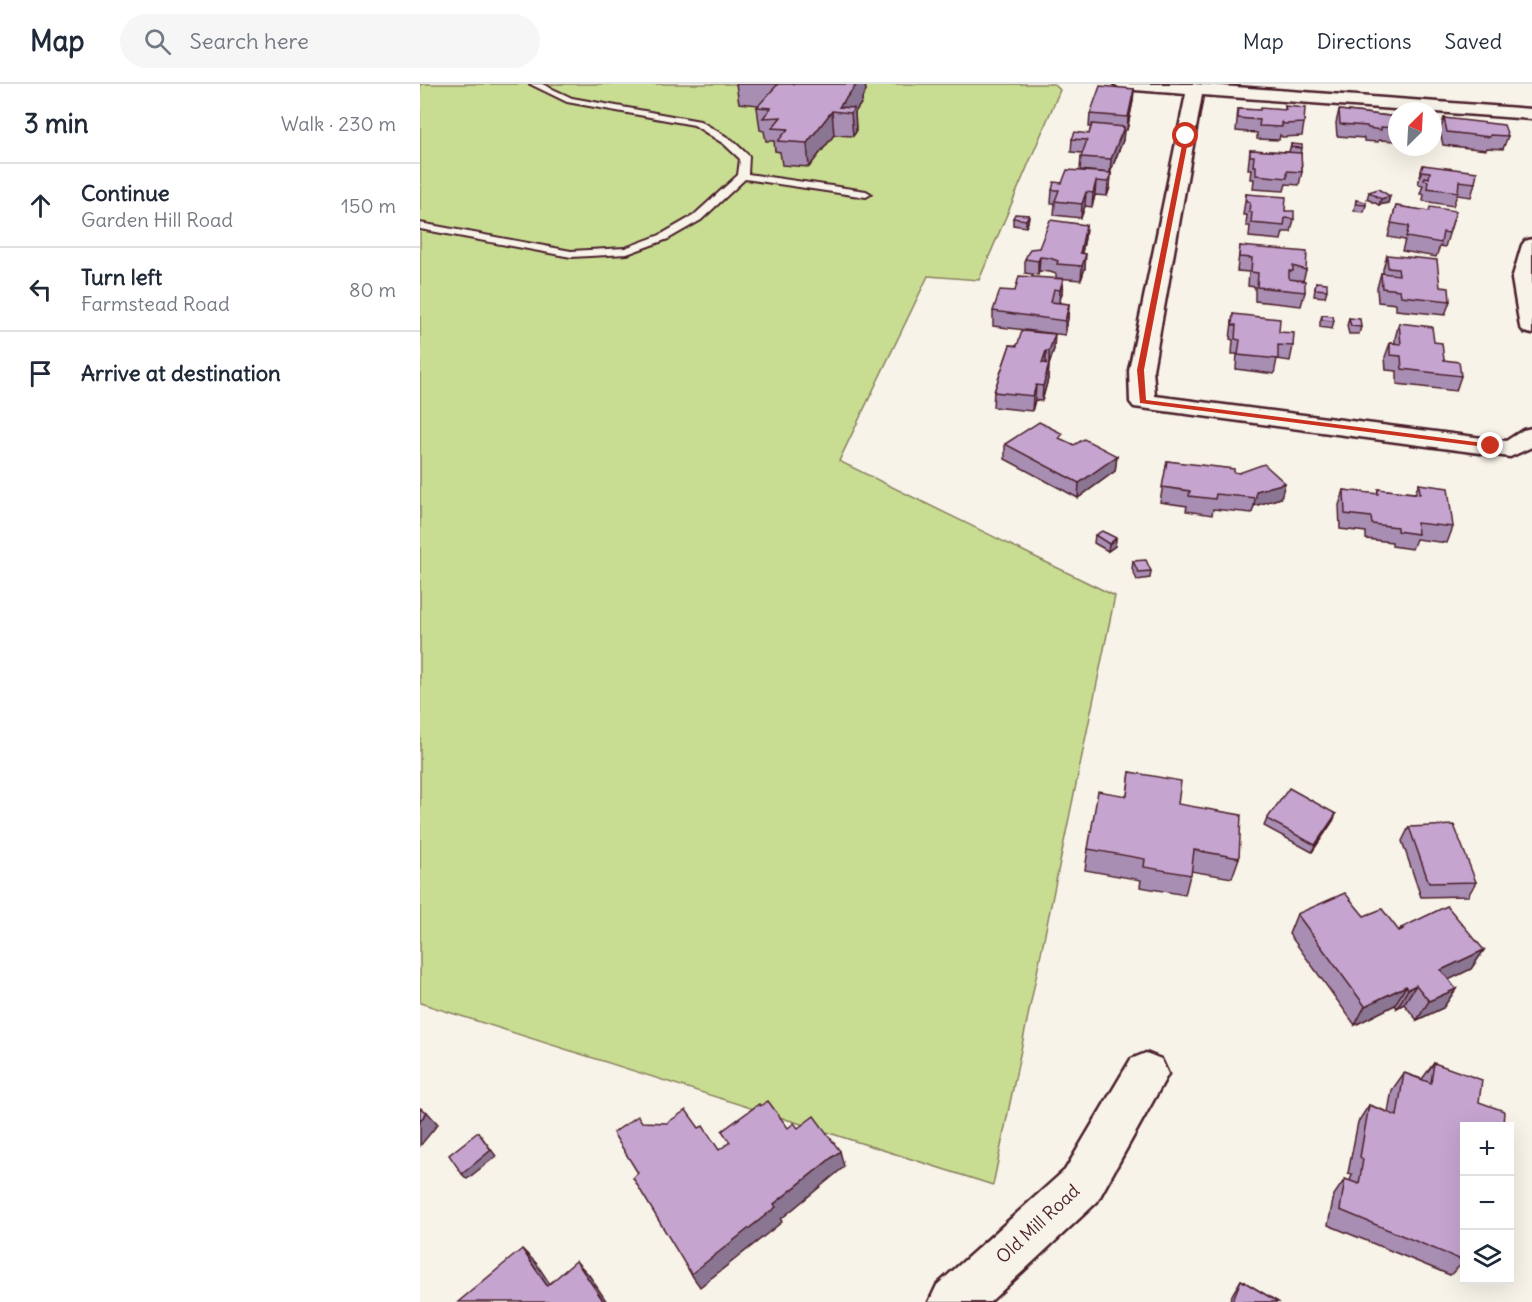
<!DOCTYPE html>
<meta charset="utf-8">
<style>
:root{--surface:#fff;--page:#f6f6f7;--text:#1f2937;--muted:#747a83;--line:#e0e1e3}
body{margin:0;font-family:Delius,sans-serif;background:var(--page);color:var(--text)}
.controls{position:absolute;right:18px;bottom:18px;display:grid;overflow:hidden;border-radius:0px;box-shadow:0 6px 24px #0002}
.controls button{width:54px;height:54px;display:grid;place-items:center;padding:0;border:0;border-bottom:2px solid var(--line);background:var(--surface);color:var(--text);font:30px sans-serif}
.compass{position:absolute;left:968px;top:18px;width:54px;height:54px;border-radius:50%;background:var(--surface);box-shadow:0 6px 24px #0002;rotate:24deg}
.stop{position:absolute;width:18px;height:18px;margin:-14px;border:4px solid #c8321e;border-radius:50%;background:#fff}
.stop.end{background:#c8321e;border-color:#fff;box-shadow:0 2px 6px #0008}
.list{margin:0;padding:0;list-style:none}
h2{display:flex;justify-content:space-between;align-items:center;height:78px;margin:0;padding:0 24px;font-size:26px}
h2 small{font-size:20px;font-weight:400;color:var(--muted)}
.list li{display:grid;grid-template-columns:39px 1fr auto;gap:18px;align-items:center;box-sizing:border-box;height:84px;padding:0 24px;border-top:2px solid var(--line)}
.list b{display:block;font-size:22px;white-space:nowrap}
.list p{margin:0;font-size:20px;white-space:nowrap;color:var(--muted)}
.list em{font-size:20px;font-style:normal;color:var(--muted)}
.icon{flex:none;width:33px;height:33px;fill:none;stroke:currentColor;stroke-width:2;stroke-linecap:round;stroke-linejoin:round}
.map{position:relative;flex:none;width:1112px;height:1218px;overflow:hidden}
header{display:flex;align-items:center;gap:36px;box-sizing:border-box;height:84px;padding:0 30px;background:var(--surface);border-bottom:2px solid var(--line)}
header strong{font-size:28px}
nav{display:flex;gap:33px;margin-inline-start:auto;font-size:21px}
.search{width:420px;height:54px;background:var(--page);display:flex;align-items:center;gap:15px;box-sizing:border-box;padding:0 21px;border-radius:33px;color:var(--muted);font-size:22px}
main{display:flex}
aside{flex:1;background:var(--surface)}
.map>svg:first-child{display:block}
.green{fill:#c8dd92;stroke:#897e5e;stroke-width:1.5}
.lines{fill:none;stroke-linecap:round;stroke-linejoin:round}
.lane-casing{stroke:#4a1f2b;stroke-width:4}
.street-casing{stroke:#4a1f2b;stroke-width:5}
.lane{fill:#f7f3e8;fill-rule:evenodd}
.street{fill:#f7f3e8;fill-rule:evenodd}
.wall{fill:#a98eb3;stroke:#4a1f2b;stroke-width:1.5}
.shaded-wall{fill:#8a7492;stroke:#4a1f2b;stroke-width:1.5}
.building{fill:#c5a5d0;stroke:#4a1f2b;stroke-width:1.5}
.route{fill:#c8321e}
.labels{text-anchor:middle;stroke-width:5;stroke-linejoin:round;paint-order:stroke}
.near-street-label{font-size:18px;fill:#4a1f2b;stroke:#f7f3e8}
</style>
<header>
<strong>Map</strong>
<div class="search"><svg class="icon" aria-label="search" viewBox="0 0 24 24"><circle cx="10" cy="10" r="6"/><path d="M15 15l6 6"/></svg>Search here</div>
<nav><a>Map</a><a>Directions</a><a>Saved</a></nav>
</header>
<main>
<aside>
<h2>3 min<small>Walk · 230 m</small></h2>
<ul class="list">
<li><svg class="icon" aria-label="ahead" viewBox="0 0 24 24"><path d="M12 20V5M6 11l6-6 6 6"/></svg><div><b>Continue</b><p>Garden Hill Road</p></div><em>150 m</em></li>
<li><svg class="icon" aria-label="left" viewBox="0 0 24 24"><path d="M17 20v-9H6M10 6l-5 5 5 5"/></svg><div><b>Turn left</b><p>Farmstead Road</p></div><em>80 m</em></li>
<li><svg class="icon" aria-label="arrive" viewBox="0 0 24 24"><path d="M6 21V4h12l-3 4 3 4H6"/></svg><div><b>Arrive at destination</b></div></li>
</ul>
</aside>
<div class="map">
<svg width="1112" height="1218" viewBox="0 0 1112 1218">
<rect width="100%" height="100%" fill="#f7f3e8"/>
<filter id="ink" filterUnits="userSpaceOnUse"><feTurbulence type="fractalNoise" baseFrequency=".0167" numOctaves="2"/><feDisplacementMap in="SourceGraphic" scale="12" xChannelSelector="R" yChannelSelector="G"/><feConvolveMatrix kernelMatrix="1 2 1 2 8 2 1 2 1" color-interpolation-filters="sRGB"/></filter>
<g filter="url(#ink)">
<!-- green -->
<polygon class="green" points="0,0 634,0 640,6 559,196 508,192 419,377 695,512 573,1101 0,919"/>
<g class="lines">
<defs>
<polygon id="lane" points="110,0 122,0 152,14 280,37 312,56 329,72 328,90 446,107 451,110 446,113 325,95 281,136 248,155 207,170 151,173 0,145 0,139 151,167 205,164 240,151 273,132 318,91 320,75 304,60 274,41 147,18"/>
<g id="street">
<polygon points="694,0 775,0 1112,25 1112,35 782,11 733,286 735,312 1086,357 1103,346 1112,344 1112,363 1090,373 714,323 710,318 709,286 766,10 702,5"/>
<polygon points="1112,155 1112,250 1104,248 1100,243 1092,195 1102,161 1105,157"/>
<polygon points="726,969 741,975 748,990 677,1118 570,1218 509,1218 517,1201 645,1086 711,975"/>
</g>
</defs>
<!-- lane casing -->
<use href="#lane" class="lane-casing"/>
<!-- street casing -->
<use href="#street" class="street-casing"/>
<!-- lane -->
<use href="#lane" class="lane"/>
<!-- street -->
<use href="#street" class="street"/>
</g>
<!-- wall -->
<g class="wall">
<polygon points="316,0 445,0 446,7 442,14 442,18 435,28 436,48 433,52 414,51 389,83 362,81 360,68 355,67 354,57 346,57 344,47 340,46 337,23 339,21 319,19"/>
<polygon points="714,5 713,17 707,46 704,46 703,56 690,89 660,86 661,73 662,69 651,68 652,55 669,50 671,43 669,43 670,30"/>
<polygon points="865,22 884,39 882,52 862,53 860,51 859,56 837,55 837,49 816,47 818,25 840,26 865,26"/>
<polygon points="919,26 977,33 977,53 976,57 959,56 958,58 944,57 944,54 917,52 916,39"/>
<polygon points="1024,34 1088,52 1083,65 1067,64 1066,66 1023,61 1020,47"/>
<polygon points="871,60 882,64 881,71 882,88 879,101 866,100 864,107 833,105 834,95 830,95 831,85 828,85 830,66 869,68"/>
<polygon points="1003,81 1055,99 1051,113 1037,111 1033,122 1003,117 1004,110 1000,110 1003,101 998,100"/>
<polygon points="691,89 690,103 687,112 675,111 672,123 665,122 661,134 634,131 635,119 631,119 632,106"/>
<polygon points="949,108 970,112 968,119 959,121 947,115"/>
<polygon points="826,110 865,127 874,135 871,148 863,148 861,156 829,153 830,142 826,142 827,131 823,131"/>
<polygon points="936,116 946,121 944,128 934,127"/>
<polygon points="976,122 1008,127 1036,127 1025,163 1020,162 1016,173 982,167 985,156 968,153"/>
<polygon points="609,131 608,138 606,143 593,141 593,134"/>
<polygon points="666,141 665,154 662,169 665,184 661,196 636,194 636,190 630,188 619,187 618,191 605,189 605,175 619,164"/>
<polygon points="820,162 886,186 883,197 885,208 881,222 835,217 835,203 828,202 829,188 817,187"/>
<polygon points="967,171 1020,203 1030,217 1025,231 976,226 976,220 958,218 957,204 961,189 963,190 963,185"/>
<polygon points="643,195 642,209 639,219 649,220 648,234 645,251 573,242 573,227 595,207"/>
<polygon points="896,198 907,206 905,213 894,212"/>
<polygon points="813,230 859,248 873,262 870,277 857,275 854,290 816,285 817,270 812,270 813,256 810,255"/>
<polygon points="902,231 914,237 912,245 900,243 900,238"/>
<polygon points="929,234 941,243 939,250 929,250 927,242"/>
<polygon points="979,239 1014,258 1024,276 1041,292 1036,307 977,300 977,287 966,286 965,273 970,259 975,259 975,254"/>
<polygon points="590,261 634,265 629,281 628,295 622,317 615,316 612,327 573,323 574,308"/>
<polygon points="643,356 654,361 697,372 695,387 658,414 585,375 585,360"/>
<polygon points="747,377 814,388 861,414 834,422 832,429 793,425 792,431 766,427 767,422 740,418"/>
<polygon points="999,400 1033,443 1027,459 996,455 992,465 972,462 972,458 946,455 946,448 920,445 919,421 924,406 957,410 958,405 995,409"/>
<polygon points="675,451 696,454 695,462 688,467 674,459"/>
<polygon points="713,477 731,487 730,494 717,496 712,485"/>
<polygon points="710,688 758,720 819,774 812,794 771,787 765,811 720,803 721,796 665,786 668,765 707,712"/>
<polygon points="916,730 913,737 892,768 844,742 847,735"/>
<polygon points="989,743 1056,798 1048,812 1001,813 982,757"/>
<polygon points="877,830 944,832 979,847 981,844 1064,866 1051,885 1028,896 1036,905 1023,924 997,936 984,920 977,924 975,921 935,941 869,850"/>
<polygon points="1014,979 1044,1042 1044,1178 1030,1191 908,1141 914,1111 925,1095 930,1097 932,1090 928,1089 938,1038 949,1021 968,1028 972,1006 984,989 1002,995"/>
<polygon points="821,1196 858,1218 809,1218 813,1209"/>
</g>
<!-- shaded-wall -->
<g class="shaded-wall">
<polygon points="437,0 445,0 446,7 442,14 442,18 435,28 436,48 433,52 431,29 419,23"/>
<polygon points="714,5 713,17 707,46 708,33"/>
<polygon points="412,27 414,51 389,83 387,59"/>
<polygon points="704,43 703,56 690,89 691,75"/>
<polygon points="691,89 690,103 687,112 688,98"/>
<polygon points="676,97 675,111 672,123 673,109"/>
<polygon points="666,108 665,122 661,134 662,120"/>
<polygon points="970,112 968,119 959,121 961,115"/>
<polygon points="609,131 608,138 606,143 606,136"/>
<polygon points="666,141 665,154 659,183 660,169"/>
<polygon points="666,170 665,184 661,196 662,182"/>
<polygon points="620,173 619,187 618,191 618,177"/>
<polygon points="643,195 642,209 639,220 640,206"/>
<polygon points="649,220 648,234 645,251 645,237"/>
<polygon points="635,250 634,265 629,281 628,295 622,317 623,302 629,281 629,267"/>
<polygon points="626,267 626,281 622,279"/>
<polygon points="616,301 615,316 612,327 613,312"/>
<polygon points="697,372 695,387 658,414 659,399"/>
<polygon points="865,399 861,414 834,422 836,407"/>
<polygon points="696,454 695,462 688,467 689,460"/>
<polygon points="916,730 913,737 892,768 895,761"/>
<polygon points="1064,866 1051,885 1008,906 1021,886"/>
<polygon points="996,901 984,920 977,924 988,905"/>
<polygon points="986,902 975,921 935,941 945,922"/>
<polygon points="1036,905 1023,924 997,936 1009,917"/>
<polygon points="7,1028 18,1040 0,1062 0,1037"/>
<polygon points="58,1048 76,1072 47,1095 42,1090"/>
<polygon points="420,1067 424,1083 361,1135 362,1138 280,1203 271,1190 354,1120"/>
<polygon points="102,1165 116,1179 140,1215 127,1202"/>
<polygon points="156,1177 169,1191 187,1218 184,1218"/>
</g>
<!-- building -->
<g class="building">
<polygon points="358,0 437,0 419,23 434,24 431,29 412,27 387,59 358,57 368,45 352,44 361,33 343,34 351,24 337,23"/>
<polygon points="680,2 714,5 708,33 670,30"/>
<polygon points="865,22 885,24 884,39 864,40 862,38 862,43 839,42 840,36 818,34 818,25 840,26 840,24 866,26"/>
<polygon points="919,26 977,33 977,44 961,43 961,46 948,44 947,42 920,40"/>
<polygon points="1024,34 1084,41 1088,52 1070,51 1070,53 1027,48"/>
<polygon points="672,40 704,43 691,75 661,73 667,56 652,55 655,48 669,50"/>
<polygon points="871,60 882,61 882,64 871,63"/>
<polygon points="830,66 881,69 882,88 867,87 867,94 836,91 836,82 833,82 834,72 830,72"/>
<polygon points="1003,81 1057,88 1055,99 1039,97 1038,108 1007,104 1008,97 1004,96 1005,93 1009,94 1010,88 1001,87"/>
<polygon points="647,86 691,89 688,98 676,97 673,109 666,108 662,120 635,117 639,106 632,106 634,98 642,99"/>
<polygon points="958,105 970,112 961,115 949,108"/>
<polygon points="826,110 866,113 865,127 874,127 874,135 865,134 864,142 831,139 832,128 829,128 830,118 826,117"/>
<polygon points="936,116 946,118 946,121 936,120"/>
<polygon points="976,122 1009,127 1010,123 1036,127 1029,149 1023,148 1021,159 986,153 989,142 971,139"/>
<polygon points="595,130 609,131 606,136 593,134"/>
<polygon points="630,136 666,141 660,169 666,170 662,182 637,180 638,177 630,174 620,173 618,177 605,175 610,165 619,164"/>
<polygon points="820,162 887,168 886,186 873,182 873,187 869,187 869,195 885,197 885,208 837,203 838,189 831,188 832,174 819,173"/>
<polygon points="967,171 1017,176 1020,203 1029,204 1030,217 981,212 980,206 962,204 961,189 979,191 978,185 968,184"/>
<polygon points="599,192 643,195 640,206 634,205 631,218 649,220 645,237 573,227 580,206 595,207"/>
<polygon points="896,198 907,199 907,206 895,205"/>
<polygon points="813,230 860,235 859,248 874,249 873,262 858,261 858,275 818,271 820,256 815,255 816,241 812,241"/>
<polygon points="902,231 913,232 914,237 902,236"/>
<polygon points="929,234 940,235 941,243 931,242"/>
<polygon points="979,239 1012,243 1014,258 1022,259 1024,276 1039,278 1041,292 982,285 981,272 970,271 970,259 981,260"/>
<polygon points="602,247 635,250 629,267 626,267 622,279 629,280 623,302 616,301 613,312 574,308 590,261 597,262"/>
<polygon points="619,338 643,350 639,354 654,361 664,355 697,372 659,399 585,360"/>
<polygon points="747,377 814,385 814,388 819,389 844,380 865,399 836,407 836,414 796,410 795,415 769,412 770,407 742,403"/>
<polygon points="999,400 1028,404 1033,443 997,439 998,450 977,447 977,443 952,440 951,433 925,430 924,406 958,410 958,405 1000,410"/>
<polygon points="682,447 696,454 689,460 675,451"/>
<polygon points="726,476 731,487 718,488 713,477"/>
<polygon points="710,688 761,697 758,720 821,731 819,774 774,766 771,791 724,783 725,775 668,765 678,707 707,712"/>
<polygon points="869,704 916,730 895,761 847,735"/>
<polygon points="1034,741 1056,798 1009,799 989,743"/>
<polygon points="925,809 944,832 962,825 979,847 983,845 981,844 1027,822 1064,866 1021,886 1036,905 1009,917 996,901 988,905 986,902 945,922 877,830"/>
<polygon points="1014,979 1062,996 1059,1018 1084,1027 1083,1042 1044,1042 1044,1177 920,1126 925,1095 939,1100 943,1075 940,1073 949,1021 977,1032 984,989 1011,999"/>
<polygon points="348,1017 368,1044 374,1039 378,1044 394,1032 420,1067 354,1120 356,1123 271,1190 213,1094 218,1089 193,1049 218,1032 222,1038 247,1039 266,1026 279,1044 283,1042 299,1066 310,1058 302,1047 339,1020 340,1022"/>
<polygon points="0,1024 7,1028 0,1037"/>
<polygon points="58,1048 71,1066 42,1090 29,1071"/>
<polygon points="102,1165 127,1202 156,1177 184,1218 38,1218"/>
<polygon points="821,1196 858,1218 812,1218"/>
</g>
</g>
<!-- route -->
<polygon class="route" points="764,51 769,52 724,286 726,316 1071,360 1075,362 1073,364 720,319 717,286"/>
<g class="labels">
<!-- near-street labels -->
<g class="near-street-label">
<text transform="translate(618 1140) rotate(-43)" y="6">Old Mill Road</text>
</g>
</g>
</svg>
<div class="controls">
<button>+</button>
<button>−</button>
<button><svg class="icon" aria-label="layers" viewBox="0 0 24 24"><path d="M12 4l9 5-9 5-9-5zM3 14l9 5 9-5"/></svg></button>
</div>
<svg class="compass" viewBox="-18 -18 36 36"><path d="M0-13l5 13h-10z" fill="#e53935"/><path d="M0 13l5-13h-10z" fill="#747a83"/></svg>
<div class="stop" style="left:766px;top:52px"></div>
<div class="stop end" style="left:1071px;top:362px"></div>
</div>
</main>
